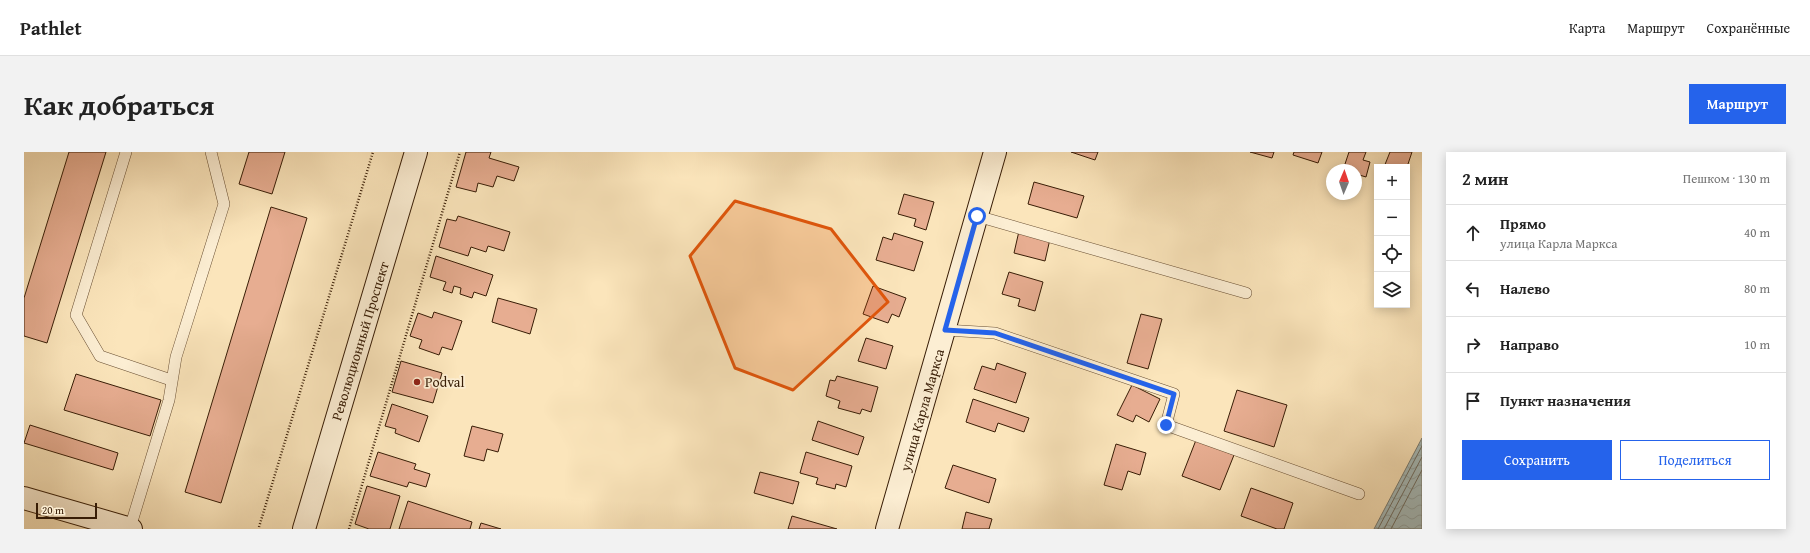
<!DOCTYPE html>
<html lang="ru">
<meta charset="utf-8">
<style>
:root{--surface:#fff;--page:#f2f2f2;--text:#222;--muted:#767676;--line:#e0e0e0;--accent:#2563eb}
body{margin:0;font-family:"Gentium Book Plus",serif;background:var(--page);color:var(--text)}
.controls{position:absolute;right:12px;top:12px;display:grid;overflow:hidden;border-radius:0px;box-shadow:0 2px 10px #0003}
.controls button{width:36px;height:36px;display:grid;place-items:center;padding:0;border:0;border-bottom:1px solid var(--line);background:var(--surface);color:var(--text);font:20px sans-serif}
.compass{position:absolute;left:1302px;top:12px;width:36px;height:36px;border-radius:50%;background:var(--surface);box-shadow:0 2px 10px #0003;rotate:2deg}
.scale{position:absolute;left:12px;bottom:10px;width:61px;box-sizing:border-box;padding-left:4px;border:2px solid #381d06;border-top:0;font-size:11px;line-height:14px;white-space:nowrap;color:#381d06;-webkit-text-stroke:3px #fceed3;paint-order:stroke}
.stop{position:absolute;width:12px;height:12px;margin:-9px;border:3px solid #2563eb;border-radius:50%;background:#fff}
.stop.end{background:#2563eb;border-color:#fff;box-shadow:0 1px 4px #0008}
.list{margin:0;padding:0;list-style:none}
h2{display:flex;justify-content:space-between;align-items:center;height:52px;margin:0;padding:0 16px;font-size:17px}
h2 small{font-size:13px;font-weight:400;color:var(--muted)}
.list li{display:grid;grid-template-columns:26px 1fr auto;gap:12px;align-items:center;box-sizing:border-box;height:56px;padding:0 16px;border-top:1px solid var(--line)}
.list b{display:block;font-size:15px;white-space:nowrap}
.list p{margin:0;font-size:13px;white-space:nowrap;color:var(--muted)}
.list em{font-size:13px;font-style:normal;color:var(--muted)}
.actions{display:flex;gap:8px;padding:12px 16px}
.actions a{flex:1;padding:9px 0;border:1px solid var(--accent);border-radius:0px;text-align:center;font-size:14px;color:var(--accent)}
.actions .main{background:var(--accent);color:#fff}
.icon{flex:none;width:22px;height:22px;fill:none;stroke:currentColor;stroke-width:2;stroke-linecap:round;stroke-linejoin:round}
.map{position:relative;flex:none;width:1398px;height:377px;overflow:hidden;border-radius:0px}
header{display:flex;align-items:center;gap:24px;box-sizing:border-box;height:56px;padding:0 20px;background:var(--surface);border-bottom:1px solid var(--line)}
header strong{font-size:19px}
nav{display:flex;gap:22px;margin-inline-start:auto;font-size:14px}
.intro{display:flex;align-items:center;justify-content:space-between;box-sizing:border-box;height:96px;padding:0 24px}
h1{margin:0;font-size:28px}
.button{padding:10px 18px;border-radius:0px;background:var(--accent);color:#fff;font-size:14px;font-weight:700}
main{display:flex;gap:24px;padding:0 24px}
aside{flex:1;background:var(--surface);border-radius:0px;box-shadow:0 2px 10px #0003}
.map>svg:first-child{display:block}
.water{fill:url(#water-waves);stroke:#797c73}
.lines{fill:none;stroke-linecap:round;stroke-linejoin:round}
.shore{stroke:#6e6c61;stroke-width:1}
.building{fill:#e7ad91;stroke:#381d06}
.lane-casing{stroke:#694f33;stroke-width:12}
.secondary-casing{stroke:#381d06;stroke-width:24}
.path{stroke:#381d06;stroke-width:2.5;stroke-dasharray:1 2;stroke-linecap:butt}
.lane{stroke:#fceed3;stroke-width:11}
.secondary{stroke:#fceed3;stroke-width:22}
.route{stroke:#2563eb;stroke-width:5}
.marked{fill:#df560c;fill-opacity:0.2;stroke:#df560c;stroke-width:3;stroke-linejoin:round}
.poi-dot{fill:#8f2418;stroke:#fceed3;stroke-width:1.5}
.labels{text-anchor:middle;stroke-width:3.5;stroke-linejoin:round;paint-order:stroke}
.street-label{font-size:14px;fill:#381d06;stroke:#fceed3}
.poi-label{font-size:14px;fill:#381d06;stroke:#fceed3;text-anchor:start}
</style>
<header>
<strong>Pathlet</strong>
<nav><a>Карта</a><a>Маршрут</a><a>Сохранённые</a></nav>
</header>
<div class="intro"><h1>Как добраться</h1><a class="button">Маршрут</a></div>
<main>
<div class="map">
<svg width="1398" height="377" viewBox="0 0 1398 377">
<defs>
<pattern id="water-waves" width="16" height="10" patternUnits="userSpaceOnUse"><rect width="16" height="10" fill="#a5bcbc"/><path d="M0 5q4-4 8 0t8 0" fill="none" stroke="#8fa1a0"/></pattern>
</defs>
<rect width="100%" height="100%" fill="#fbe5bb"/>
<filter id="stains"><feTurbulence type="fractalNoise" baseFrequency=".005" numOctaves="4"/><feColorMatrix values="0 0 0 0 .2 0 0 0 0 .09 0 0 0 0 .02 0 0 0 .5 -.17"/></filter>
<radialGradient id="worn" r=".72"><stop offset=".6" stop-color="#630" stop-opacity="0"/><stop offset="1" stop-color="#630" stop-opacity=".3"/></radialGradient>
<!-- water -->
<polygon class="water" points="1398,286 1398,377 1350,377"/>
<g class="lines">
<!-- shore -->
<g class="shore">
<polyline points="1354,377 1398,294"/>
<polyline points="1360,377 1398,305"/>
<polyline points="1367,377 1398,318"/>
</g>
</g>
<!-- building -->
<g class="building">
<polygon points="45,0 82,0 23,191 0,184 0,146"/>
<polygon points="225,0 261,0 248,42 215,32"/>
<polygon points="442,0 467,0 465,6 495,15 490,29 473,24 469,35 454,31 452,40 432,35"/>
<polygon points="1047,0 1074,0 1071,8"/>
<polygon points="1226,0 1250,0 1248,6"/>
<polygon points="1270,0 1298,0 1294,11 1269,3"/>
<polygon points="1325,0 1342,0 1339,8 1346,10 1342,25 1332,22 1332,18 1319,18"/>
<polygon points="1366,0 1388,0 1383,15 1360,15"/>
<polygon points="1010,30 1060,44 1053,66 1004,52"/>
<polygon points="880,42 910,50 902,78 890,74 892,67 874,62"/>
<polygon points="247,55 283,66 197,351 161,340"/>
<polygon points="434,64 486,80 480,99 464,94 462,100 447,95 444,104 415,95 423,67 432,69"/>
<polygon points="995,79 1026,87 1021,109 990,101"/>
<polygon points="870,81 899,90 890,119 852,108 859,85 868,88"/>
<polygon points="412,104 469,123 462,144 450,140 448,146 436,142 437,136 430,134 428,141 419,138 422,130 406,125"/>
<polygon points="985,120 1019,130 1011,159 994,154 996,147 978,142"/>
<polygon points="849,134 882,146 875,165 868,162 864,171 839,162"/>
<polygon points="474,146 513,157 506,182 468,170"/>
<polygon points="410,160 438,169 428,198 418,195 415,203 395,196 398,188 386,184 394,161 408,166"/>
<polygon points="1117,162 1138,167 1124,217 1103,211"/>
<polygon points="842,186 869,194 862,217 834,209"/>
<polygon points="377,209 418,221 409,251 368,240"/>
<polygon points="973,211 1002,221 992,251 950,237 958,214 971,218"/>
<polygon points="52,222 137,248 126,284 40,258"/>
<polygon points="813,224 854,235 847,260 838,257 836,262 814,256 816,249 802,244 806,228 811,229"/>
<polygon points="1108,233 1136,247 1125,270 1112,263 1109,270 1093,263"/>
<polygon points="1213,238 1263,253 1250,295 1200,279"/>
<polygon points="949,247 1005,266 1000,280 974,271 971,280 942,270"/>
<polygon points="368,252 404,264 395,290 371,281 372,277 361,274"/>
<polygon points="794,269 840,285 834,303 788,288"/>
<polygon points="6,273 94,301 89,318 0,291"/>
<polygon points="448,274 479,282 474,300 463,297 460,309 440,304"/>
<polygon points="1172,288 1210,303 1196,338 1158,324"/>
<polygon points="1092,292 1122,301 1116,323 1104,319 1098,338 1080,333"/>
<polygon points="354,300 392,312 390,317 406,322 402,335 385,330 383,335 346,324"/>
<polygon points="782,300 828,314 822,335 812,332 811,337 792,332 794,326 776,321"/>
<polygon points="929,313 972,327 965,351 921,336"/>
<polygon points="736,320 775,330 769,352 730,341"/>
<polygon points="343,334 376,344 366,377 345,377 331,372"/>
<polygon points="1227,336 1269,351 1260,377 1253,377 1217,364"/>
<polygon points="384,349 448,370 446,377 375,377"/>
<polygon points="942,360 968,367 965,377 938,377"/>
<polygon points="768,364 813,377 764,377"/>
<polygon points="457,371 477,377 455,377"/>
</g>
<g class="lines">
<defs>
<g id="lane">
<polyline points="102,0 52,163 76,204 147,228"/>
<polyline points="953,64 1222,141"/>
<polyline points="921,178 971,181 1150,242 1142,273 1335,342"/>
<polyline points="106,376 145,248 152,205 200,52 187,0"/>
</g>
<g id="secondary">
<polyline points="0,346 107,377"/>
<polyline points="280,377 392,0"/>
<polyline points="863,377 971,0"/>
</g>
</defs>
<!-- lane casing -->
<use href="#lane" class="lane-casing"/>
<!-- secondary casing -->
<use href="#secondary" class="secondary-casing"/>
<!-- path -->
<g class="path">
<polyline points="235,375 349,0"/>
<polyline points="325,377 436,0"/>
</g>
<!-- lane -->
<use href="#lane" class="lane"/>
<!-- secondary -->
<use href="#secondary" class="secondary"/>
</g>
<g class="lines">
<!-- route -->
<polyline class="route" points="953,64 921,178 971,181 1150,242 1142,273"/>
</g>
<!-- marked area -->
<path class="marked" d="M711,49L807,77L864,150L769,238L711,216L666,104Z"/>
<!-- markers -->
<circle class="poi-dot" cx="393" cy="230" r="4"/>
<g class="labels">
<!-- street labels -->
<g class="street-label">
<text transform="translate(336 189) rotate(-73)" y="5">Революционный Проспект</text>
<text transform="translate(898 258) rotate(-74)" y="5">улица Карла Маркса</text>
</g>
<!-- poi labels -->
<g class="poi-label">
<text x="401" y="235">Podval</text>
</g>
</g>
<rect width="100%" height="100%" filter="url(#stains)"/>
<rect width="100%" height="100%" fill="url(#worn)"/>
</svg>
<div class="controls">
<button>+</button>
<button>−</button>
<button><svg class="icon" aria-label="locate" viewBox="0 0 24 24"><circle cx="12" cy="12" r="6"/><path d="M12 2v4M12 18v4M2 12h4M18 12h4"/></svg></button>
<button><svg class="icon" aria-label="layers" viewBox="0 0 24 24"><path d="M12 4l9 5-9 5-9-5zM3 14l9 5 9-5"/></svg></button>
</div>
<svg class="compass" viewBox="-18 -18 36 36"><path d="M0-13l5 13h-10z" fill="#e53935"/><path d="M0 13l5-13h-10z" fill="#767676"/></svg>
<div class="scale">20 m</div>
<div class="stop" style="left:953px;top:64px"></div>
<div class="stop end" style="left:1142px;top:273px"></div>
</div>
<aside>
<h2>2 мин<small>Пешком · 130 m</small></h2>
<ul class="list">
<li><svg class="icon" aria-label="ahead" viewBox="0 0 24 24"><path d="M12 20V5M6 11l6-6 6 6"/></svg><div><b>Прямо</b><p>улица Карла Маркса</p></div><em>40 m</em></li>
<li><svg class="icon" aria-label="left" viewBox="0 0 24 24"><path d="M17 20v-9H6M10 6l-5 5 5 5"/></svg><div><b>Налево</b></div><em>80 m</em></li>
<li><svg class="icon" aria-label="right" viewBox="0 0 24 24"><path d="M7 20v-9h11M14 6l5 5-5 5"/></svg><div><b>Направо</b></div><em>10 m</em></li>
<li><svg class="icon" aria-label="arrive" viewBox="0 0 24 24"><path d="M6 21V4h12l-3 4 3 4H6"/></svg><div><b>Пункт назначения</b></div></li>
</ul>
<div class="actions"><a class="main">Сохранить</a><a>Поделиться</a></div>
</aside>
</main>
